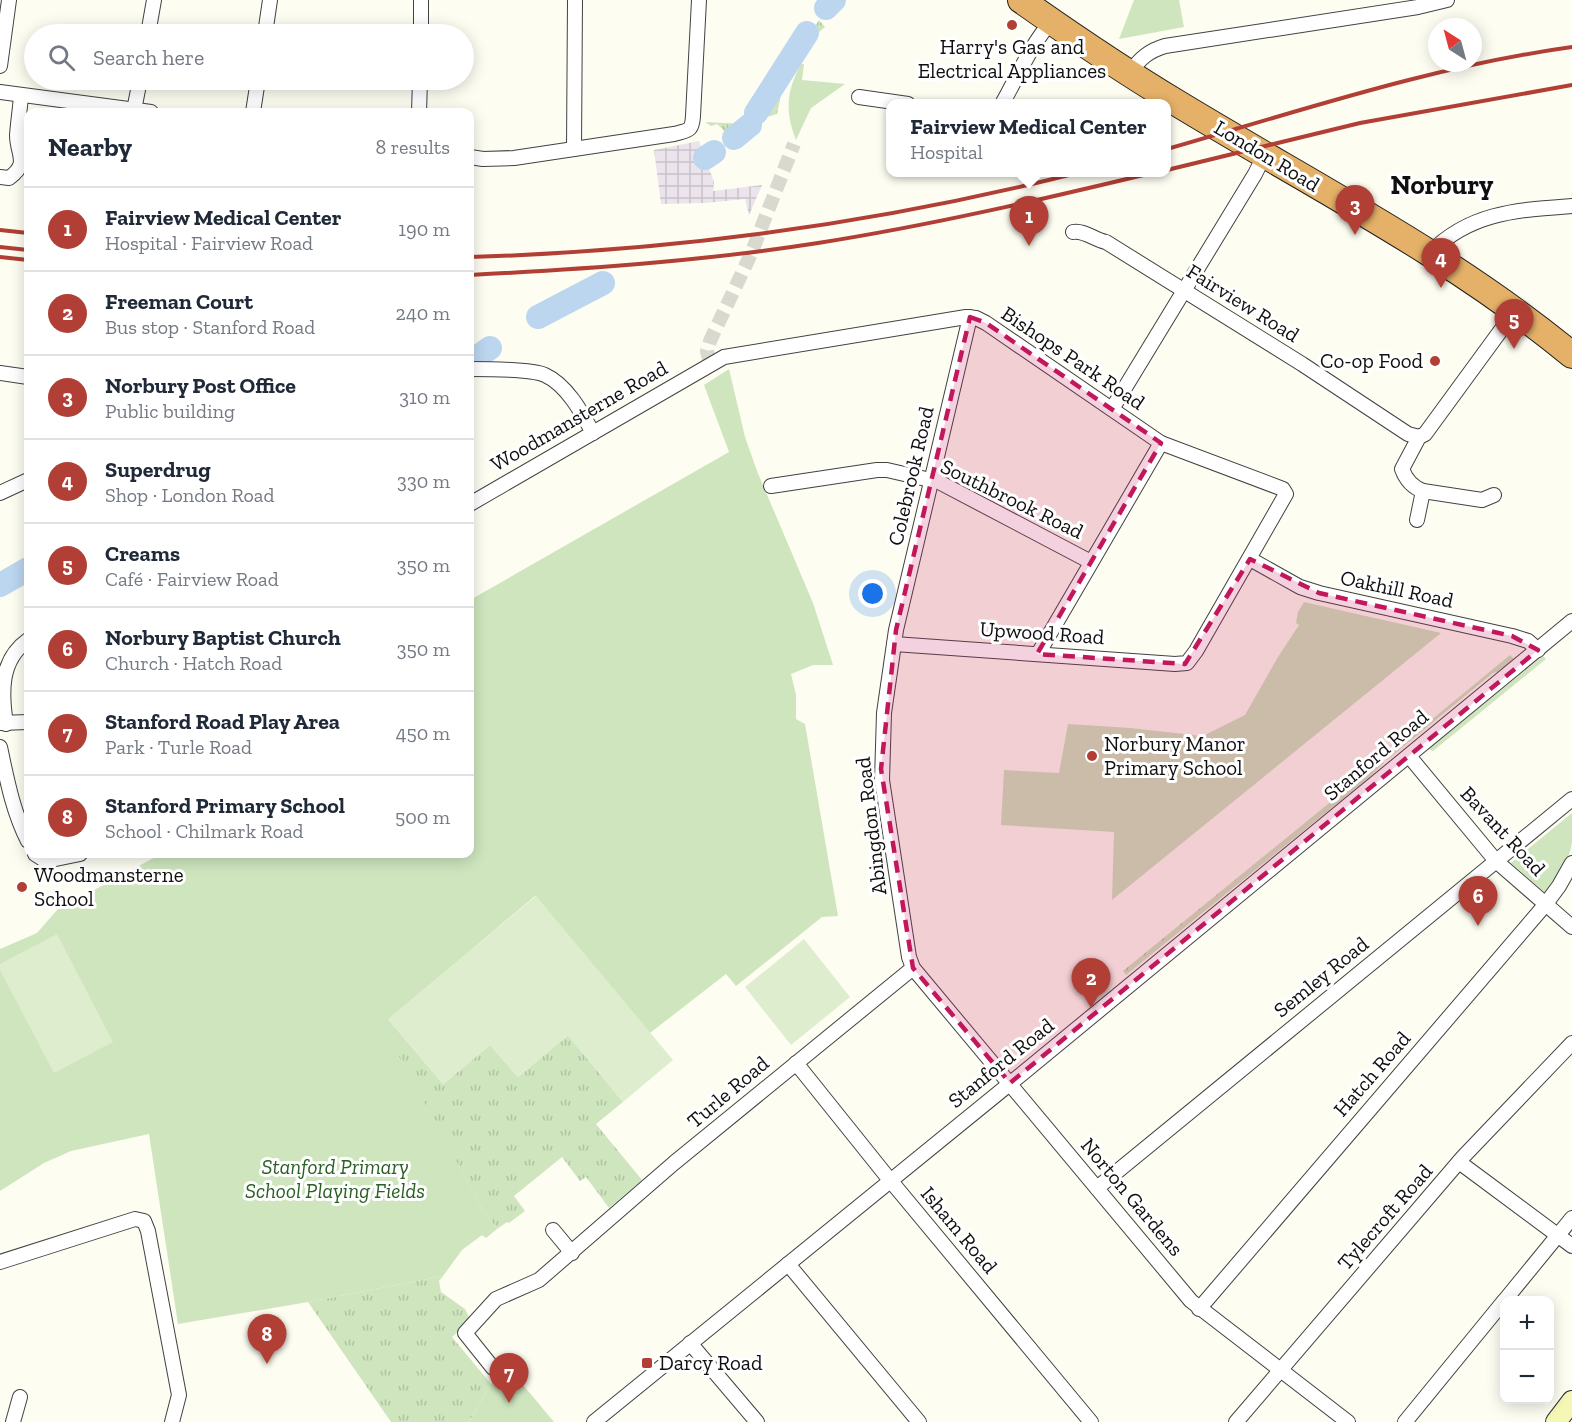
<!DOCTYPE html>
<meta charset="utf-8">
<style>
:root{--surface:#fff;--page:#f2f2f3;--text:#1f2937;--muted:#747a83;--line:#e0e1e3;--accent:#b13f35}
body{margin:0;font-family:"Zilla Slab",serif;background:var(--page);color:var(--text)}
.controls{position:absolute;right:18px;bottom:18px;display:grid;overflow:hidden;border-radius:12px;box-shadow:0 3px 15px #0003}
.controls button{width:54px;height:54px;display:grid;place-items:center;padding:0;border:0;border-bottom:2px solid var(--line);background:var(--surface);color:var(--text);font:30px sans-serif}
.compass{position:absolute;left:1428px;top:18px;width:54px;height:54px;border-radius:50%;background:var(--surface);box-shadow:0 3px 15px #0003;rotate:324deg}
.you{position:absolute;left:873px;top:594px;width:21px;height:21px;margin:-15px;border:4px solid #fff;border-radius:50%;background:#1a73e8;box-shadow:0 0 0 9px #1a73e833}
.badge{display:grid;place-items:center;width:39px;height:39px;border-radius:50%;background:var(--accent);color:#fff;font-size:20px;font-weight:700}
.pin{position:absolute;translate:-50% -50px;filter:drop-shadow(0 2px 3px #0008)}
.pin::after{content:'';position:absolute;top:32px;width:21px;height:18px;background:inherit;clip-path:polygon(0 0,100% 0,50% 100%)}
.popup{position:absolute;left:886px;top:99px;width:285px;height:78px;box-sizing:border-box;display:grid;place-content:center;border-radius:12px;background:var(--surface);filter:drop-shadow(0 2px 4px #0005);font-size:20px;white-space:nowrap;color:var(--muted)}
.popup b{font-size:22px;color:var(--text)}
.popup::after{content:'';position:absolute;left:50%;top:100%;margin-left:-12px;border:12px solid transparent;border-top-color:var(--surface)}
.list{margin:0;padding:0;list-style:none}
h2{display:flex;justify-content:space-between;align-items:center;height:78px;margin:0;padding:0 24px;font-size:26px}
h2 small{font-size:20px;font-weight:400;color:var(--muted)}
.list li{display:grid;grid-template-columns:39px 1fr auto;gap:18px;align-items:center;box-sizing:border-box;height:84px;padding:0 24px;border-top:2px solid var(--line)}
.list b{display:block;font-size:22px;white-space:nowrap}
.list p{margin:0;font-size:20px;white-space:nowrap;color:var(--muted)}
.list em{font-size:20px;font-style:normal;color:var(--muted)}
.icon{flex:none;width:33px;height:33px;fill:none;stroke:currentColor;stroke-width:2;stroke-linecap:round;stroke-linejoin:round}
.map{position:relative;flex:none;width:1572px;height:1422px;overflow:hidden}
.search{position:absolute;background:var(--surface);box-shadow:0 3px 15px #0003;left:24px;top:24px;width:450px;height:66px;display:flex;align-items:center;gap:15px;box-sizing:border-box;padding:0 21px;border-radius:33px;color:var(--muted);font-size:22px}
.panel{position:absolute;background:var(--surface);box-shadow:0 3px 15px #0003;left:24px;top:108px;width:450px;height:750px;border-radius:12px}
.map>svg:first-child{display:block}
.industrial{fill:url(#industrial-grid)}
.grass{fill:url(#grass-tufts)}
.park{fill:#cee5be}
.pitch{fill:#dfedcf}
.lines{fill:none;stroke-linecap:round;stroke-linejoin:round}
.river{stroke:#bcd6f0;stroke-width:24}
.street-tunnel{stroke:#dad9d0;stroke-width:14;stroke-dasharray:14 7;stroke-linecap:butt}
.street-casing{stroke:#424242;stroke-width:16}
.secondary-casing{stroke:#313131;stroke-width:22}
.highway-casing{stroke:#202020;stroke-width:28}
.street{stroke:#fff;stroke-width:14}
.secondary{stroke:#f5f7b4;stroke-width:20}
.highway{stroke:#e5b168;stroke-width:26}
.rail{stroke:#b13f35;stroke-width:4}
.marked{fill:#c2185b;fill-opacity:0.2;stroke:#c2185b;stroke-width:4.5;stroke-dasharray:12 8;stroke-linejoin:round}
.poi-dot{fill:#b13f35;stroke:#fff;stroke-width:2}
.labels{text-anchor:middle;stroke-width:6;stroke-linejoin:round;paint-order:stroke}
.poi-label{font-size:21px;fill:#0f0f0f;stroke:#fff;text-anchor:start}
.street-label{font-size:21px;fill:#0f0f0f;stroke:#fff}
.park-label{font-size:21px;font-style:italic;fill:#2a6025;stroke:#fff}
.district-label{font-size:27px;font-weight:bold;fill:#0f0f0f;stroke:#fff}
</style>
<div class="map">
<svg width="1572" height="1422" viewBox="0 0 1572 1422">
<defs>
<pattern id="industrial-grid" width="8" height="8" patternUnits="userSpaceOnUse" patternTransform="scale(1.5)"><rect width="8" height="8" fill="#ece4ec"/><path d="M0 4h8M4 0v8" fill="none" stroke="#c9c2c9"/></pattern>
<pattern id="grass-tufts" width="24" height="20" patternUnits="userSpaceOnUse" patternTransform="scale(1.5)"><rect width="24" height="20" fill="#cee5be"/><path d="M3 7l-1-3M5 7V3M7 7l1-3M15 17l-1-3M17 17v-4M19 17l1-3" fill="none" stroke="#b0c3a2"/></pattern>
</defs>
<rect width="100%" height="100%" fill="#fefdf2"/>
<!-- industrial -->
<polygon class="industrial" points="699,141 714,182 713,191 762,185 749,215 745,199 705,203 661,204 654,150"/>
<!-- grass -->
<g class="grass">
<polygon points="819,20 825,27 812,38 784,81 777,114 767,117 759,116"/>
<polygon points="705,122 747,124 731,137 717,124 711,126"/>
<polygon points="1510,655 1514,659 1497,672 1493,673 1387,760 1385,758"/>
<polygon points="1543,656 1546,659 1433,751 1428,749"/>
<polygon points="1382,760 1384,763 1366,780 1126,975 1123,971"/>
<polygon points="388,1019 443,1084 490,1045 518,1077 568,1035 623,1102 596,1124 642,1180 609,1208 586,1177 580,1181 562,1157 514,1196 525,1211 509,1223 507,1222 497,1229 481,1207 381,1025"/>
<polygon points="443,1276 439,1281 441,1292 465,1309 471,1321 452,1337 491,1384 469,1422 391,1422 308,1302"/>
</g>
<!-- park -->
<g class="park">
<polygon points="1134,0 1179,0 1184,27 1119,39"/>
<path d="M801,64H804L802,80L845,84L811,108L796,140C785,111 786,92 801,64Z"/>
<polygon points="729,369 745,437 757,471 813,603 833,665 813,665 791,674 796,695 796,719 805,724 838,916 822,917 736,986 726,974 650,1033 535,896 382,1025 481,1207 497,1229 486,1238 482,1235 462,1250 443,1276 308,1302 178,1324 149,1134 71,1151 44,1163 0,1191 0,949 37,933 57,910 161,854 470,854 470,600 729,452 704,385"/>
<polygon points="1304,602 1441,633 1112,900 1114,832 1001,825 1004,770 1059,773 1068,724 1130,728 1203,736 1245,715 1278,657 1299,625 1296,623 1298,612"/>
<path d="M1572,813C1572,822 1572,832 1572,842C1570,860 1556,879 1545,893L1511,863Z"/>
<polygon points="509,1368 554,1422 469,1422 491,1384"/>
</g>
<!-- pitch -->
<g class="pitch">
<polygon points="536,896 673,1060 623,1102 568,1036 518,1077 490,1045 443,1084 388,1019"/>
<polygon points="57,934 113,1042 54,1073 0,970 0,964"/>
<polygon points="804,939 850,997 791,1045 745,987"/>
</g>
<g class="lines">
<!-- river -->
<g class="river">
<polyline points="826,8 834,0"/>
<polyline points="756,113 807,33"/>
<polyline points="734,138 750,125"/>
<polyline points="705,158 714,152"/>
<polyline points="538,317 603,283"/>
<polyline points="476,358 490,348"/>
<polyline points="0,585 28,569"/>
</g>
<!-- street-tunnel -->
<polyline class="street-tunnel" points="710,364 707,351 710,341 751,254 794,144"/>
<defs>
<g id="street">
<polyline points="148,34 154,0"/>
<polyline points="265,34 270,0"/>
<polyline points="421,34 421,0"/>
<polyline points="0,66 9,0"/>
<path d="M1130,72C1140,59 1148,51 1165,46L1418,7L1447,0"/>
<polyline points="0,92 151,112"/>
<polyline points="859,97 908,104"/>
<path d="M1002,104C1018,76 1030,46 1051,22"/>
<polyline points="134,110 140,80"/>
<polyline points="253,112 258,80"/>
<polyline points="419,112 420,80"/>
<polyline points="574,149 575,0"/>
<path d="M470,157L483,159L514,158L674,134C688,130 692,132 693,116L699,0"/>
<path d="M0,177L9,178C30,163 17,155 17,135C18,122 20,109 21,96"/>
<path d="M1073,232C1084,230 1095,240 1106,242L1302,364L1408,434L1419,437"/>
<path d="M1430,253C1470,212 1518,210 1572,206"/>
<polyline points="970,317 896,630 884,713 882,780 909,957 913,968 1191,1301 1348,1422"/>
<path d="M470,369C486,369 532,369 545,375C567,385 582,413 593,433"/>
<polyline points="0,373 28,377"/>
<polyline points="1112,409 1255,174 1260,164 1263,153"/>
<polyline points="771,486 877,470 887,470 939,482 1091,562"/>
<polyline points="0,493 28,480"/>
<path d="M1494,495L1482,500L1423,491C1412,487 1406,480 1402,469L1419,437L1425,434L1515,311"/>
<polyline points="470,504 724,357 966,317 976,318 986,323 1161,443 1283,489 1286,494 1196,651 1187,663 1175,664 894,644"/>
<polyline points="1417,520 1423,491"/>
<polyline points="1250,559 1300,587 1319,593 1512,636 1528,641 1538,650"/>
<polyline points="1038,654 1161,443"/>
<polyline points="0,723 28,722"/>
<path d="M6,724C1,692 0,660 28,640"/>
<path d="M0,747C7,780 13,812 28,841"/>
<polyline points="1409,756 1496,861 1572,927"/>
<polyline points="35,854 46,861 80,854"/>
<polyline points="796,1063 885,1174 1091,1422"/>
<polyline points="1459,1162 1572,1246"/>
<polyline points="1097,1188 1572,799"/>
<polyline points="553,1230 572,1253"/>
<polyline points="0,1262 135,1219 144,1221 148,1231 179,1395 172,1422"/>
<polyline points="788,1264 919,1422"/>
<polyline points="1505,1300 1572,1218"/>
<polyline points="1199,1309 1545,905 1559,886 1572,863"/>
<polyline points="690,1343 757,1422"/>
<polyline points="493,1368 465,1333 496,1299 539,1280 674,1163 913,968"/>
<polyline points="13,1422 20,1397"/>
<polyline points="594,1422 1023,1073 1572,621"/>
<polyline points="1236,1422 1463,1157 1572,1043"/>
<polyline points="1405,1422 1504,1301"/>
</g>
<polyline id="secondary" points="1556,1422 1572,1401"/>
<path id="highway" d="M1021,0C1072,36 1124,71 1177,103C1310,184 1451,255 1572,355"/>
</defs>
<!-- street casing -->
<use href="#street" class="street-casing"/>
<!-- secondary casing -->
<use href="#secondary" class="secondary-casing"/>
<!-- highway casing -->
<use href="#highway" class="highway-casing"/>
<!-- street -->
<use href="#street" class="street"/>
<!-- secondary -->
<use href="#secondary" class="secondary"/>
<!-- highway -->
<use href="#highway" class="highway"/>
<!-- rail -->
<g class="rail">
<path d="M1167,149C1300,111 1434,66 1572,47"/>
<polyline points="1167,170 1360,123 1572,85"/>
<polyline points="0,230 28,233"/>
<polyline points="0,247 28,250"/>
<polyline points="0,257 28,260"/>
<path d="M470,257C676,251 881,223 1081,172"/>
<path d="M470,275C586,269 703,261 818,243C932,225 1044,199 1156,172"/>
</g>
</g>
<!-- marked area -->
<path class="marked" d="M970,317L986,323L1161,443L1037,654L1185,664L1250,559L1319,593L1512,636L1538,650L1010,1083L913,968L881,769L896,630Z"/>
<!-- markers -->
<g class="poi-dot">
<circle cx="1012" cy="25" r="6"/>
<circle cx="1435" cy="361" r="6"/>
<circle cx="1092" cy="756" r="6"/>
<circle cx="22" cy="887" r="6"/>
<rect x="641" y="1357" width="12" height="12" rx="3"/>
</g>
<g class="labels">
<!-- poi labels -->
<g class="poi-label">
<text x="1012" y="54" text-anchor="middle">Harry's Gas and<tspan x="1012" dy="24">Electrical Appliances</tspan></text>
<text x="1423" y="368" text-anchor="end">Co-op Food</text>
<text x="1104" y="751">Norbury Manor<tspan x="1104" dy="24">Primary School</tspan></text>
<text x="34" y="882">Woodmansterne<tspan x="34" dy="24">School</tspan></text>
<text x="659" y="1370">Darcy Road</text>
</g>
<!-- street labels -->
<g class="street-label">
<text transform="translate(1267 156) rotate(31)" y="7">London Road</text>
<text transform="translate(1243 303) rotate(32)" y="7">Fairview Road</text>
<text transform="translate(1073 358) rotate(34)" y="7">Bishops Park Road</text>
<text transform="translate(579 416) rotate(-30)" y="7">Woodmansterne Road</text>
<text transform="translate(911 476) rotate(-77)" y="7">Colebrook Road</text>
<text transform="translate(1012 499) rotate(26)" y="7">Southbrook Road</text>
<text transform="translate(1397 589) rotate(12)" y="7">Oakhill Road</text>
<text transform="translate(1042 633) rotate(4)" y="7">Upwood Road</text>
<text transform="translate(1376 755) rotate(-40)" y="7">Stanford Road</text>
<text transform="translate(871 826) rotate(-97)" y="7">Abingdon Road</text>
<text transform="translate(1503 831) rotate(47)" y="7">Bavant Road</text>
<text transform="translate(1321 977) rotate(-39)" y="7">Semley Road</text>
<text transform="translate(1001 1063) rotate(-39)" y="7">Stanford Road</text>
<text transform="translate(1372 1074) rotate(-49)" y="7">Hatch Road</text>
<text transform="translate(728 1092) rotate(-40)" y="7">Turle Road</text>
<text transform="translate(1132 1197) rotate(50)" y="7">Norton Gardens</text>
<text transform="translate(1385 1217) rotate(-49)" y="7">Tylecroft Road</text>
<text transform="translate(959 1230) rotate(50)" y="7">Isham Road</text>
</g>
<!-- park labels -->
<g class="park-label">
<text x="335" y="1174">Stanford Primary<tspan x="335" dy="24">School Playing Fields</tspan></text>
</g>
<!-- district labels -->
<g class="district-label">
<text x="1442" y="194">Norbury</text>
</g>
</g>
</svg>
<div class="controls">
<button>+</button>
<button>−</button>
</div>
<svg class="compass" viewBox="-18 -18 36 36"><path d="M0-13l5 13h-10z" fill="#e53935"/><path d="M0 13l5-13h-10z" fill="#747a83"/></svg>
<div class="you"></div>
<div class="pin badge" style="left:1029px;top:246px">1</div>
<div class="popup"><b>Fairview Medical Center</b>Hospital</div>
<div class="pin badge" style="left:1091px;top:1008px">2</div>
<div class="pin badge" style="left:1355px;top:235px">3</div>
<div class="pin badge" style="left:1441px;top:288px">4</div>
<div class="pin badge" style="left:1514px;top:349px">5</div>
<div class="pin badge" style="left:1478px;top:926px">6</div>
<div class="pin badge" style="left:509px;top:1403px">7</div>
<div class="pin badge" style="left:267px;top:1364px">8</div>
<div class="search"><svg class="icon" aria-label="search" viewBox="0 0 24 24"><circle cx="10" cy="10" r="6"/><path d="M15 15l6 6"/></svg>Search here</div>
<section class="panel">
<h2>Nearby<small>8 results</small></h2>
<ul class="list">
<li><span class="badge">1</span><div><b>Fairview Medical Center</b><p>Hospital · Fairview Road</p></div><em>190 m</em></li>
<li><span class="badge">2</span><div><b>Freeman Court</b><p>Bus stop · Stanford Road</p></div><em>240 m</em></li>
<li><span class="badge">3</span><div><b>Norbury Post Office</b><p>Public building</p></div><em>310 m</em></li>
<li><span class="badge">4</span><div><b>Superdrug</b><p>Shop · London Road</p></div><em>330 m</em></li>
<li><span class="badge">5</span><div><b>Creams</b><p>Café · Fairview Road</p></div><em>350 m</em></li>
<li><span class="badge">6</span><div><b>Norbury Baptist Church</b><p>Church · Hatch Road</p></div><em>350 m</em></li>
<li><span class="badge">7</span><div><b>Stanford Road Play Area</b><p>Park · Turle Road</p></div><em>450 m</em></li>
<li><span class="badge">8</span><div><b>Stanford Primary School</b><p>School · Chilmark Road</p></div><em>500 m</em></li>
</ul>
</section>
</div>
